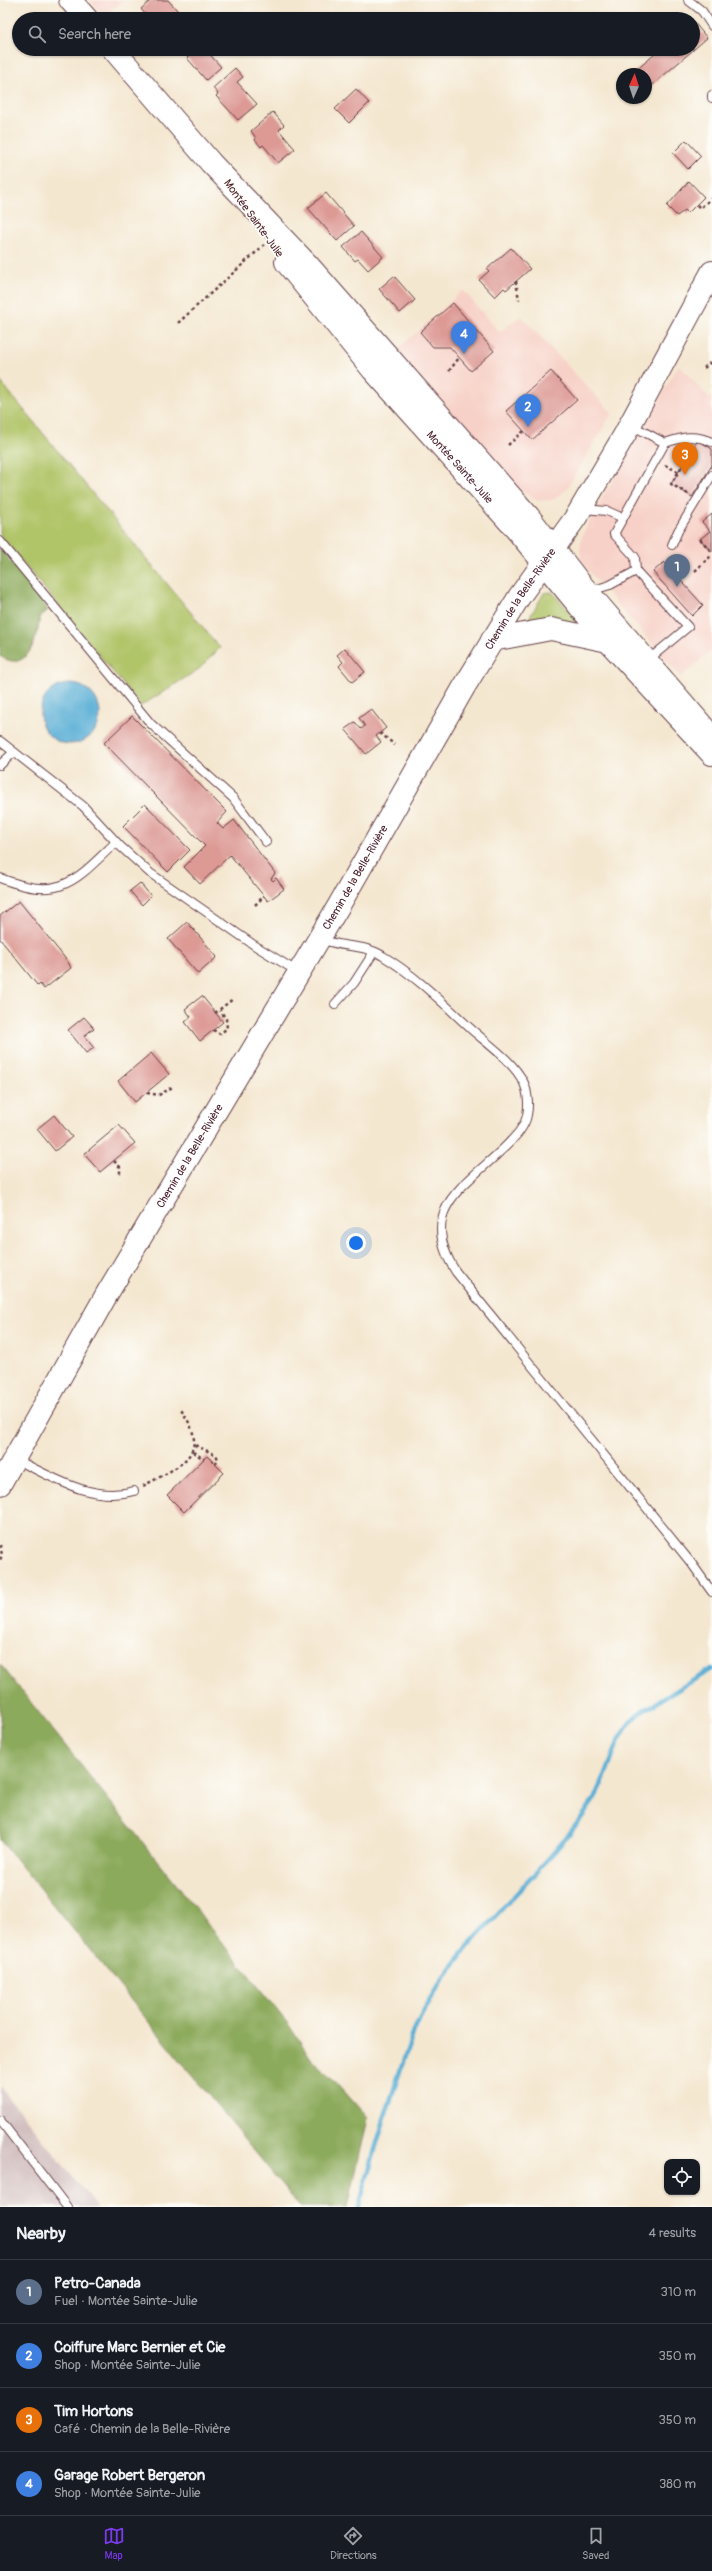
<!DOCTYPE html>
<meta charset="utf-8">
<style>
:root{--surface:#171b24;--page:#242831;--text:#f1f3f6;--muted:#9ea1a6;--line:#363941;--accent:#7c3aed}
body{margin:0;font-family:Pangolin,sans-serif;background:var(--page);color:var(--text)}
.controls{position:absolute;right:12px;bottom:12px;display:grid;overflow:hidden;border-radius:8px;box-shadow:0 1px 3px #0004}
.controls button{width:36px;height:36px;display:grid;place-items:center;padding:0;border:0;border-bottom:1px solid var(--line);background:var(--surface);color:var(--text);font:20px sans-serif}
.compass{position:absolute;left:616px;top:68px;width:36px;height:36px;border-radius:50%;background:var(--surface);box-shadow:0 1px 3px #0004;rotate:3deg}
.you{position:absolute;left:356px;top:1243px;width:14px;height:14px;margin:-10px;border:3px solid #fff;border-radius:50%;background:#1a73e8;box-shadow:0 0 0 6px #1a73e833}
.badge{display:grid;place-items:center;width:26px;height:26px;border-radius:50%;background:var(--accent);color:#fff;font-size:13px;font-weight:700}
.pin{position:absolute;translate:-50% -33px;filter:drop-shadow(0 1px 2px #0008)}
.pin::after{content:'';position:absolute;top:21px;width:14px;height:12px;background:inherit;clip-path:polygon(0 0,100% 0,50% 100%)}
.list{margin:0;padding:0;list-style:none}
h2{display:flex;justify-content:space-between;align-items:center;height:52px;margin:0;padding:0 16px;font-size:17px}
h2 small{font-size:13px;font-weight:400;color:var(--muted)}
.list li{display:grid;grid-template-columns:26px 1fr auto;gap:12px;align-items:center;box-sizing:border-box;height:64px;padding:0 16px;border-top:1px solid var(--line)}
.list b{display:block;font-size:15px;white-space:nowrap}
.list p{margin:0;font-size:13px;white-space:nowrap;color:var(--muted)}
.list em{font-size:13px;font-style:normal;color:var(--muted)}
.icon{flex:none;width:22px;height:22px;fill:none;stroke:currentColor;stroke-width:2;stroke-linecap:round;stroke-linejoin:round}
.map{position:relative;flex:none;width:712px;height:2207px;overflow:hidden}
.search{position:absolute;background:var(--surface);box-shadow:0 1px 3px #0004;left:12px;right:12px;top:12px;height:44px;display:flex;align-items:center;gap:10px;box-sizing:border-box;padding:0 14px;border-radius:22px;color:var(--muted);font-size:15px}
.sheet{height:308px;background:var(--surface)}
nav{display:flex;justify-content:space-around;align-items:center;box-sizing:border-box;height:56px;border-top:1px solid var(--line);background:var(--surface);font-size:11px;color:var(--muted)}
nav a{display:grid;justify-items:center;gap:2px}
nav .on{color:var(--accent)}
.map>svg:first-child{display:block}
.built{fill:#f7d1c7}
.industrial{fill:#d2bfc0}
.green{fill:#b0c468;stroke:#7d724a}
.forest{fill:#8caa5c;stroke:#6b6444}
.water{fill:#5aafd6;stroke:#526780}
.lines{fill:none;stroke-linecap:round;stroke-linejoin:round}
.stream{stroke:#5aafd6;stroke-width:4.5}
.building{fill:#dd9a95}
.lane-casing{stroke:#643d44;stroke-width:10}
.secondary-casing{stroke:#643d44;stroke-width:24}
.path{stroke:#643d44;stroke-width:2.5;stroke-dasharray:3 3;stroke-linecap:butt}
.lane{stroke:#fff;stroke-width:8}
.secondary{stroke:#fff;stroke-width:22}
.labels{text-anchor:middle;stroke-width:3.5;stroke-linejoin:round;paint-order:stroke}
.street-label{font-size:11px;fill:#4a1f2b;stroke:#fdfcf7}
</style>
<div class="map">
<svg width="712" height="2207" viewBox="0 0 712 2207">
<rect width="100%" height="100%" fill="#fdfcf7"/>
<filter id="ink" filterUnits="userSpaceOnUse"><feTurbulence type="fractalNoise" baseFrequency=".025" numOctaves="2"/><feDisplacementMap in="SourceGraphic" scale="8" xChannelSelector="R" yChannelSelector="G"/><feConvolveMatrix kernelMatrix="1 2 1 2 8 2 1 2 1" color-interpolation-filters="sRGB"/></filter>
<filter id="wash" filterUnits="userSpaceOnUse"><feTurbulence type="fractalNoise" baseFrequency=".012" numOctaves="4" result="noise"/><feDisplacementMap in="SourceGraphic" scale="16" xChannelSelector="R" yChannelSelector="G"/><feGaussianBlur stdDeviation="0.9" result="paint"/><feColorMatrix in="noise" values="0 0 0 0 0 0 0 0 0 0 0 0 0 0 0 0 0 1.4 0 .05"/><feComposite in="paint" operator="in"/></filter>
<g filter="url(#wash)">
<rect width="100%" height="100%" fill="#f4e7d0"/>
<!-- built -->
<g class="built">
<polygon points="90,0 124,0 104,17"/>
<polygon points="463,290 499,332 521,316 612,413 566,490 553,500 538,501 522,491 396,351"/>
<polygon points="679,365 712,401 712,650 681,677 592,575 581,560 580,550 582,537 588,523"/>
</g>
<!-- industrial -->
<polygon class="industrial" points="0,2087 97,2207 0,2207"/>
<!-- green -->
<g class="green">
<polygon points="0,381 220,648 199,669 141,706 0,535"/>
<polygon points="550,592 553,593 579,623 531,623 528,620 544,593"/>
</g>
<!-- forest -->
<g class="forest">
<path d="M0,548L48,610L40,617C37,637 29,675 0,656Z"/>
<polygon points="0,1664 292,2029 314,2063 333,2079 368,2118 348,2207 300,2207 0,1840"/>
</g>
<!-- water -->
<circle class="water" cx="70" cy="714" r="30"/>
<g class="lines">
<!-- stream -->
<path class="stream" d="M359,2207C370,2164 383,2122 397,2080C407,2050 417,2018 435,1991C480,1922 548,1870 593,1801C611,1773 612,1738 638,1714L712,1669"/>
</g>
<g id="blocks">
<!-- building -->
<g class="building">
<polygon points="151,0 168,0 185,19 149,19 141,9"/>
<polygon points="693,21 707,38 649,88 646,84 646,74 638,74 635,71 661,49 693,49"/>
<polygon points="197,49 205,49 221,67 206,80 187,58"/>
<polygon points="235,68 243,77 237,82 257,104 238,120 216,96 218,94 213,88"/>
<polygon points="356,89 369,103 349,123 335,109"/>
<polygon points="273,112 284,125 279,130 295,149 278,163 263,145 261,147 255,140 256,138 251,131"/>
<polygon points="686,140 701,156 688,169 673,153"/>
<polygon points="689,181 704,197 688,213 685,210 677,216 667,206"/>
<polygon points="326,193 354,226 337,241 308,208"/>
<polygon points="361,232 383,257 368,270 358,259 355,261 343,247"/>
<polygon points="511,248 530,269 506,290 504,288 495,297 479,280 489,271 487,269"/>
<polygon points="394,276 415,300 400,313 379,289"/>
<polygon points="453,303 494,351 471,371 450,347 433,347 420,332"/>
<polygon points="551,371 577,400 532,440 506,411"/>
<polygon points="698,440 712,449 712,465 692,497 671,484"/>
<polygon points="712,514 712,552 700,539 710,531 702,522"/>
<polygon points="664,562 703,605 692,616 653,572"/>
<polygon points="345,648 365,672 352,682 339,666 343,662 337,655"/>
<polygon points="371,709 386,728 376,736 381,742 366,754 345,729 355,722 361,729 365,726 359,718"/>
<polygon points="132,716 227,812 217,823 223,829 234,820 275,873 271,879 273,881 276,878 284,889 268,901 230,855 200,884 184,867 205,846 104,743"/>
<polygon points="145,804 190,850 168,872 123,826"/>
<polygon points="140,883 151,896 142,905 130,891"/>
<polygon points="19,901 68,962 71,968 44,989 40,984 38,986 0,939 0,916"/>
<polygon points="187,922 217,957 198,974 168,939"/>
<polygon points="202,996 223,1022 200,1041 185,1022 191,1017 185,1009"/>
<polygon points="84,1017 94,1028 84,1036 94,1048 86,1053 68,1030"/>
<polygon points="151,1053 169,1074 135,1102 118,1081"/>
<polygon points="54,1115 72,1137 55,1151 37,1129"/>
<polygon points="119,1125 135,1143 100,1172 84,1154"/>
<polygon points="207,1456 224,1473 184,1512 167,1495"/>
</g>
</g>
</g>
<g filter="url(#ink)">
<use href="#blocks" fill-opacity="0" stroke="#643d44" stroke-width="1"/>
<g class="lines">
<defs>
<g id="lane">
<polyline points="688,0 702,11 712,26"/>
<polyline points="712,95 712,98"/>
<polyline points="631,425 665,443 614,534 635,557 636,571"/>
<path d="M665,443C683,437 694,434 712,442"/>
<polyline points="583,509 607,511 623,518"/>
<polyline points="0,541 151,724 233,798 266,842"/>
<polyline points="672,545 678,531 712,475"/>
<polyline points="590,591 610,585 636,571 688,627 648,660"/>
<polyline points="0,741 83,806 120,846 150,873 254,945 298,972"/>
<polyline points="0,765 13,753"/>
<path d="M0,878C61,902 75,881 116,842"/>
<path d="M320,938C340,949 364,943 383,956C416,976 443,1003 471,1029C489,1045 513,1061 524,1083C528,1092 529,1105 527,1115C525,1127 515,1137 507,1145C466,1186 415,1208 456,1272L692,1564L712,1592"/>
<polyline points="335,1004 354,983 374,952"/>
<path d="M15,1459C52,1477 92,1503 134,1491"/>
<polyline points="0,2120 67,2207"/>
</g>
<g id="secondary">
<polyline points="70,0 87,19"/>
<polyline points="113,49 211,163 307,264 529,517 580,583 712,737"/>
<path id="s1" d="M286,262L373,370L515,528L608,641L712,754"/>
<polyline points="492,640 551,629 608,641"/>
<path id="s2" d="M0,1484L108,1292L338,907L464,687L519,597L576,517L625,434L712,272"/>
</g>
</defs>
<!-- lane casing -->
<use href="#lane" class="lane-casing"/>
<!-- secondary casing -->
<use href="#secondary" class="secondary-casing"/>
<!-- path -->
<g class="path">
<polyline points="697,205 700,208 712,198"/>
<polyline points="516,281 519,300"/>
<polyline points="178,323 264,245"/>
<polyline points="704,368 712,361"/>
<polyline points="449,371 459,358"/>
<polyline points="508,445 524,431"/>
<polyline points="665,465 679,472"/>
<polyline points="688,494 671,484 693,448"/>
<polyline points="700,539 712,552"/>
<polyline points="695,571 712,555"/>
<polyline points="380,733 395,745"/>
<polyline points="255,905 264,896"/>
<polyline points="215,1013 233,999"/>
<polyline points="213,1030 220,1034 227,1028 226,1019 220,1010"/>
<polyline points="147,1093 159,1095 174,1086"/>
<polyline points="114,1161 120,1167 120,1174"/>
<polyline points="195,1445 216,1455 218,1459 215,1464"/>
<polyline points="193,1452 204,1459"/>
<path d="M143,1486C180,1466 213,1454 181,1410"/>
<polyline points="0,1545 2,1555 0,1560"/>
</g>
<!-- lane -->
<use href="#lane" class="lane"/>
<!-- secondary -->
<use href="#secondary" class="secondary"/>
</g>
</g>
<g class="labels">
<!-- street labels -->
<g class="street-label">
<text transform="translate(254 218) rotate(54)" y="4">Montée Sainte-Julie</text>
<text dy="4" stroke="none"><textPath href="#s1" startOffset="269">Montée Sainte-Julie</textPath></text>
<text dy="4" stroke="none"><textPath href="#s2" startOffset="1027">Chemin de la Belle-Rivière</textPath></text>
<text dy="4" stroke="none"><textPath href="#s2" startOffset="703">Chemin de la Belle-Rivière</textPath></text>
<text dy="4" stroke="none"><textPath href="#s2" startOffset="379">Chemin de la Belle-Rivière</textPath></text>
</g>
</g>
</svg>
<div class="controls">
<button><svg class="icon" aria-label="locate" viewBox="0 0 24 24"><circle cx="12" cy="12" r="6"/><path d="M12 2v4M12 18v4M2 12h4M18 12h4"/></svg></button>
</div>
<svg class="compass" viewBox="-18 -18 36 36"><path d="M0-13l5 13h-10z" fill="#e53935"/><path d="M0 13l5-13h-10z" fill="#9ea1a6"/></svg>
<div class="you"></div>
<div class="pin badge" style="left:677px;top:587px;background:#5c6f8a">1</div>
<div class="pin badge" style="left:528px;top:427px;background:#3f7fe0">2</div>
<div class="pin badge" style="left:685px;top:475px;background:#e8710a">3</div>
<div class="pin badge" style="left:464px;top:354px;background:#3f7fe0">4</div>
<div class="search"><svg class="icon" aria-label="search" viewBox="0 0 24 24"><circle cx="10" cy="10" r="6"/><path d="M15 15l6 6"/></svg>Search here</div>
</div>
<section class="sheet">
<h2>Nearby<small>4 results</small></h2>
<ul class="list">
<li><span class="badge" style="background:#5c6f8a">1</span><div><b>Petro-Canada</b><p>Fuel · Montée Sainte-Julie</p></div><em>310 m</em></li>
<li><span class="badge" style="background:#3f7fe0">2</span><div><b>Coiffure Marc Bernier et Cie</b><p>Shop · Montée Sainte-Julie</p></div><em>350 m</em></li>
<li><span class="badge" style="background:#e8710a">3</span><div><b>Tim Hortons</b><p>Café · Chemin de la Belle-Rivière</p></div><em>350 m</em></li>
<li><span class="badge" style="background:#3f7fe0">4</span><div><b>Garage Robert Bergeron</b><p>Shop · Montée Sainte-Julie</p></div><em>380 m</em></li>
</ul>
</section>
<nav>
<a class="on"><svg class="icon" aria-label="map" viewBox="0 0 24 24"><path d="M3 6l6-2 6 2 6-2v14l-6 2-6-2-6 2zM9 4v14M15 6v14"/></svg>Map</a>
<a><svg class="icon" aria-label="directions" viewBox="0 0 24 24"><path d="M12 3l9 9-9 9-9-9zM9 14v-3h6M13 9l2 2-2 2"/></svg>Directions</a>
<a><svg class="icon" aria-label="saved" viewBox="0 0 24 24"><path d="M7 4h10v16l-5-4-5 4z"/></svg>Saved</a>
</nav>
